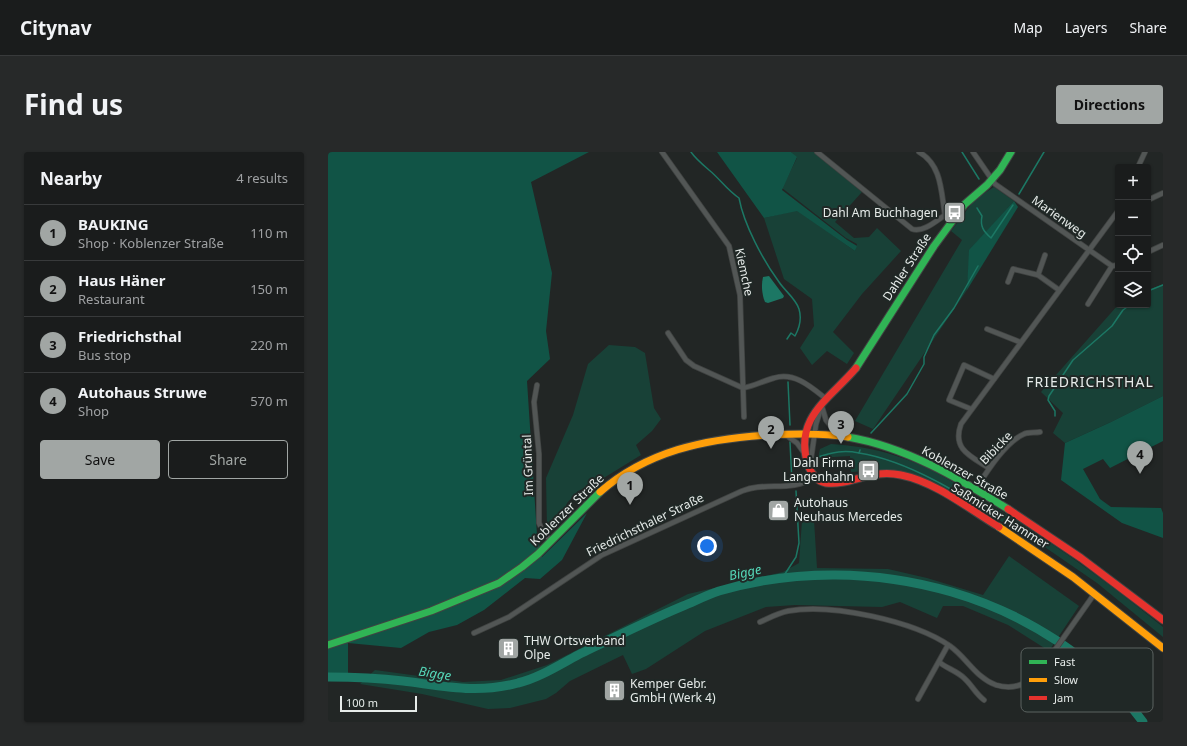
<!DOCTYPE html>
<meta charset="utf-8">
<style>
:root{--surface:#1a1c1c;--page:#272929;--text:#f1f3f6;--muted:#9fa1a3;--line:#383a3b;--accent:#a1a6a4}
body{margin:0;font-family:"Noto Sans",sans-serif;background:var(--page);color:var(--text)}
.controls{position:absolute;right:12px;top:12px;display:grid;overflow:hidden;border-radius:4px;box-shadow:0 1px 3px #0004}
.controls button{width:36px;height:36px;display:grid;place-items:center;padding:0;border:0;border-bottom:1px solid var(--line);background:var(--surface);color:var(--text);font:20px sans-serif}
.scale{position:absolute;left:12px;bottom:10px;width:77px;box-sizing:border-box;padding-left:4px;border:2px solid #e6ebe9;border-top:0;font-size:11px;line-height:14px;white-space:nowrap;color:#e6ebe9;-webkit-text-stroke:3px #202826;paint-order:stroke}
.you{position:absolute;left:379px;top:394px;width:14px;height:14px;margin:-10px;border:3px solid #fff;border-radius:50%;background:#1a73e8;box-shadow:0 0 0 6px #1a73e833}
.badge{display:grid;place-items:center;width:26px;height:26px;border-radius:50%;background:var(--accent);color:#111;font-size:13px;font-weight:700}
.pin{position:absolute;translate:-50% -33px;filter:drop-shadow(0 1px 2px #0008)}
.pin::after{content:'';position:absolute;top:21px;width:14px;height:12px;background:inherit;clip-path:polygon(0 0,100% 0,50% 100%)}
.list{margin:0;padding:0;list-style:none}
h2{display:flex;justify-content:space-between;align-items:center;height:52px;margin:0;padding:0 16px;font-size:17px}
h2 small{font-size:13px;font-weight:400;color:var(--muted)}
.list li{display:grid;grid-template-columns:26px 1fr auto;gap:12px;align-items:center;box-sizing:border-box;height:56px;padding:0 16px;border-top:1px solid var(--line)}
.list b{display:block;font-size:15px;white-space:nowrap}
.list p{margin:0;font-size:13px;white-space:nowrap;color:var(--muted)}
.list em{font-size:13px;font-style:normal;color:var(--muted)}
.actions{display:flex;gap:8px;padding:12px 16px}
.actions a{flex:1;padding:9px 0;border:1px solid var(--accent);border-radius:4px;text-align:center;font-size:14px;color:var(--accent)}
.actions .main{background:var(--accent);color:#111}
.icon{flex:none;width:22px;height:22px;fill:none;stroke:currentColor;stroke-width:2;stroke-linecap:round;stroke-linejoin:round}
.map{position:relative;flex:none;width:835px;height:570px;overflow:hidden;border-radius:4px}
header{display:flex;align-items:center;gap:24px;box-sizing:border-box;height:56px;padding:0 20px;background:var(--surface);border-bottom:1px solid var(--line)}
header strong{font-size:19px}
nav{display:flex;gap:22px;margin-inline-start:auto;font-size:14px}
.intro{display:flex;align-items:center;justify-content:space-between;box-sizing:border-box;height:96px;padding:0 24px}
h1{margin:0;font-size:28px}
.button{padding:10px 18px;border-radius:4px;background:var(--accent);color:#111;font-size:14px;font-weight:700}
main{display:flex;gap:24px;padding:0 24px}
aside{flex:1;background:var(--surface);border-radius:4px;box-shadow:0 1px 3px #0004}
.map>svg:first-child{display:block}
.green{fill:#184137}
.forest{fill:#115446}
.water{fill:#1c7764}
.lines{fill:none;stroke-linecap:round;stroke-linejoin:round}
.stream{stroke:#1c7764;stroke-width:1.5}
.river{stroke:#1c7764;stroke-width:9}
.street-casing{stroke:#404342;stroke-width:6}
.fast-casing{stroke:#404342;stroke-width:9}
.slow-casing{stroke:#404342;stroke-width:9}
.jam-casing{stroke:#404342;stroke-width:9}
.street{stroke:#525655;stroke-width:4.5}
.fast{stroke:#30b455;stroke-width:7}
.slow{stroke:#ff9f0a;stroke-width:7}
.jam{stroke:#e5322d;stroke-width:7}
.labels{text-anchor:middle;stroke-width:4;stroke-linejoin:round;paint-order:stroke}
.poi-label{font-size:12px;fill:#e6ebe9;stroke:#202826;text-anchor:start}
.street-label{font-size:12px;fill:#e6ebe9;stroke:#202826}
.water-label{font-size:13px;font-style:italic;fill:#56d9ba;stroke:#202826}
.quarter-label{font-size:14px;letter-spacing:1px;fill:#e6ebe9;stroke:#202826}
.key{fill:#202826;stroke:#5b6260;stroke-width:1}
.key-label{font-size:11px;fill:#e6ebe9}
</style>
<header>
<strong>Citynav</strong>
<nav><a>Map</a><a>Layers</a><a>Share</a></nav>
</header>
<div class="intro"><h1>Find us</h1><a class="button">Directions</a></div>
<main>
<aside>
<h2>Nearby<small>4 results</small></h2>
<ul class="list">
<li><span class="badge">1</span><div><b>BAUKING</b><p>Shop · Koblenzer Straße</p></div><em>110 m</em></li>
<li><span class="badge">2</span><div><b>Haus Häner</b><p>Restaurant</p></div><em>150 m</em></li>
<li><span class="badge">3</span><div><b>Friedrichsthal</b><p>Bus stop</p></div><em>220 m</em></li>
<li><span class="badge">4</span><div><b>Autohaus Struwe</b><p>Shop</p></div><em>570 m</em></li>
</ul>
<div class="actions"><a class="main">Save</a><a>Share</a></div>
</aside>
<div class="map">
<svg width="835" height="570" viewBox="0 0 835 570">
<rect width="100%" height="100%" fill="#222625"/>
<!-- green -->
<g class="green">
<polygon points="463,0 486,0 534,40 507,70 526,86 541,85 549,76 573,99 534,142 505,180 526,201 519,212 499,199 484,213 472,196 486,174 484,147 456,127 436,66 469,58 527,99 529,92 518,86 454,36 469,6"/>
<polygon points="666,35 686,49 642,98 639,138 545,277 527,269 634,88 623,79 647,47"/>
<polygon points="835,132 835,244 783,270 737,291 725,281 735,261 713,240 790,153 820,153 820,138"/>
<polygon points="281,193 307,195 317,201 326,256 333,267 324,279 308,293 313,303 266,332 250,339 239,351 236,361 229,369 219,375 218,326 245,263 260,212"/>
<path d="M503,292C532,294 553,298 580,308C606,317 631,334 655,348C718,386 778,428 835,475V485L769,431L708,389L621,340L588,326L562,318L523,320L522,304L490,306L492,297Z"/>
<polygon points="474,368 486,368 489,416 560,417 599,426 655,443 681,404 751,454 721,499 680,473 635,454 615,454 609,466 572,450 554,455 467,453 438,455 377,479 318,517 304,522 295,503 242,529 228,541 218,547 182,556 160,557 94,542 32,532 47,518 135,530 173,528 219,513 360,442 455,420 471,411"/>
</g>
<!-- forest -->
<g class="forest">
<polygon points="0,0 261,0 203,30 224,121 218,179 222,207 199,229 209,383 214,405 259,361 234,408 212,427 197,426 156,458 129,473 101,480 73,496 20,491 20,522 0,524"/>
<polygon points="389,0 463,0 469,5 454,38 519,88 529,94 527,99 469,59 436,66"/>
<polygon points="686,49 690,55 639,138 641,98"/>
<polygon points="835,244 835,289 782,316 775,307 755,317 772,347 783,355 833,356 835,361 835,386 794,371 733,328 737,291 783,270"/>
</g>
<!-- water -->
<path class="water" d="M441,124L456,144L455,146L440,151L437,150C434,143 433,133 435,125Z"/>
<g class="lines">
<!-- stream -->
<g class="stream">
<path d="M363,0C367,6 374,12 381,18C392,27 399,38 411,46C416,73 435,108 451,130C457,139 468,147 471,157C474,167 472,175 467,184L463,181L459,187"/>
<polyline points="634,0 651,27"/>
<polyline points="691,42 716,0"/>
<path d="M649,56L654,64C652,74 655,79 663,86L685,53"/>
<polyline points="820,139 835,133"/>
<polyline points="460,230 462,273"/>
<polyline points="727,264 727,259 720,248 721,244 745,208 784,174 795,158 802,153"/>
<polyline points="543,281 579,242 596,212 596,205 606,183 626,156 650,114"/>
<polyline points="462,290 464,330"/>
<path d="M531,301C557,305 583,316 606,328C622,336 636,346 653,352L656,350"/>
<path d="M490,305C505,300 516,298 531,301L532,298"/>
<polyline points="455,425 468,405 471,391 468,339"/>
</g>
<!-- river -->
<path class="river" d="M0,525C25,525 50,526 75,529C116,534 149,542 190,531C211,526 231,513 250,503C285,486 319,469 355,454C367,449 379,443 391,439C541,395 720,442 815,570"/>
<defs>
<g id="street">
<polyline points="334,0 401,94 412,143 416,265"/>
<path d="M489,0L584,77C595,81 608,69 617,63L624,68"/>
<path d="M591,0C614,13 613,40 617,63"/>
<polyline points="645,0 667,32 784,114 790,113"/>
<polyline points="810,15 817,0"/>
<polyline points="820,48 835,41"/>
<polyline points="820,100 835,93"/>
<polyline points="710,123 717,103"/>
<polyline points="680,130 685,117 710,123 731,138"/>
<polyline points="760,152 784,114"/>
<polyline points="659,177 692,190"/>
<polyline points="340,181 358,208 366,214 415,236"/>
<polyline points="209,233 206,250 211,302 211,371 215,380 223,389"/>
<path d="M415,236C426,234 435,229 446,226C466,220 482,234 497,246"/>
<polyline points="494,255 498,268 511,284"/>
<polyline points="643,257 621,248 636,213 666,227"/>
<polyline points="458,283 469,291 477,302"/>
<polyline points="482,314 488,272 494,253"/>
<path d="M661,316C642,304 624,297 633,272L790,59"/>
<path d="M647,338C658,321 677,290 696,282C700,280 707,281 712,280"/>
<path d="M432,470C441,466 450,461 460,459C503,451 586,469 622,494C638,505 648,526 668,533C684,538 698,533 710,522L767,441"/>
<path d="M146,481L181,465L274,403L414,339C438,329 464,341 486,325"/>
<path d="M611,510C618,516 629,519 636,526C644,533 647,541 656,548"/>
<polyline points="590,547 620,493"/>
</g>
<g id="fast">
<polyline points="528,216 606,94 637,52 659,33 672,18 683,0"/>
<path d="M520,285C578,295 630,326 680,357"/>
<polyline points="0,493 103,459 171,431 194,415 210,402 272,340"/>
</g>
<g id="slow">
<path d="M272,340C319,299 377,287 438,283C465,282 492,281 520,285"/>
<polyline points="671,375 745,425 835,496"/>
</g>
<g id="jam">
<path d="M528,216C503,246 465,265 480,313C483,321 488,329 498,331C523,334 543,316 573,323C608,330 641,357 671,375"/>
<polyline points="680,357 753,406 835,468"/>
</g>
</defs>
<!-- street casing -->
<use href="#street" class="street-casing"/>
<!-- fast casing -->
<use href="#fast" class="fast-casing"/>
<!-- slow casing -->
<use href="#slow" class="slow-casing"/>
<!-- jam casing -->
<use href="#jam" class="jam-casing"/>
<!-- street -->
<use href="#street" class="street"/>
<!-- fast -->
<use href="#fast" class="fast"/>
<!-- slow -->
<use href="#slow" class="slow"/>
<!-- jam -->
<use href="#jam" class="jam"/>
</g>
<!-- icons -->
<defs>
<symbol id="bus-square" viewBox="-11 -11 22 22"><rect x="-9" y="-9" width="18" height="18" rx="4" fill="#a1a6a4" stroke="#202826"/><path d="M-5-6H5V4H4V6H2V4H-2V6H-4V4H-5ZM-3.5-4V0h7V-4ZM-3.5 1.2v1.5H-2V1.2ZM2 1.2v1.5H3.5V1.2Z" fill="#fff"/></symbol>
<symbol id="shop-square" viewBox="-11 -11 22 22"><rect x="-9" y="-9" width="18" height="18" rx="4" fill="#a1a6a4" stroke="#202826"/><path d="M-5-2.5h2.3a2.7 3.5 0 0 1 5.4 0H5L5.5 6h-11ZM-1.5-2.5h3a1.5 2.3 0 0 0-3 0Z" fill="#fff"/></symbol>
<symbol id="building-square" viewBox="-11 -11 22 22"><rect x="-9" y="-9" width="18" height="18" rx="4" fill="#a1a6a4" stroke="#202826"/><path d="M-4-6H4V6H1V3H-1V6H-4ZM-2.5-4.3h1.7v1.8h-1.7ZM.8-4.3h1.7v1.8H.8ZM-2.5-1h1.7V.8h-1.7ZM.8-1h1.7V.8H.8Z" fill="#fff"/></symbol>
</defs>
<g fill-rule="evenodd">
<use href="#bus-square" x="614" y="48" width="25" height="25"/>
<use href="#bus-square" x="528" y="306" width="25" height="25"/>
<use href="#shop-square" x="438" y="346" width="25" height="25"/>
<use href="#building-square" x="168" y="484" width="25" height="25"/>
<use href="#building-square" x="274" y="526" width="25" height="25"/>
</g>
<g class="labels">
<!-- poi labels -->
<g class="poi-label">
<text x="610" y="65" text-anchor="end">Dahl Am Buchhagen</text>
<text x="526" y="315" text-anchor="end">Dahl Firma<tspan x="526" dy="14">Langenhahn</tspan></text>
<text x="466" y="355">Autohaus<tspan x="466" dy="14">Neuhaus Mercedes</tspan></text>
<text x="196" y="493">THW Ortsverband<tspan x="196" dy="14">Olpe</tspan></text>
<text x="302" y="536">Kemper Gebr.<tspan x="302" dy="14">GmbH (Werk 4)</tspan></text>
</g>
<!-- street labels -->
<g class="street-label">
<text transform="translate(731 65) rotate(35)" y="4">Marienweg</text>
<text transform="translate(579 115) rotate(-57)" y="4">Dahler Straße</text>
<text transform="translate(416 120) rotate(78)" y="4">Kiemche</text>
<text transform="translate(668 296) rotate(-46)" y="4">Bibicke</text>
<text transform="translate(200 313) rotate(-92)" y="4">Im Grüntal</text>
<text transform="translate(637 321) rotate(29)" y="4">Koblenzer Straße</text>
<text transform="translate(239 358) rotate(-44)" y="4">Koblenzer Straße</text>
<text transform="translate(672 364) rotate(32)" y="4">Saßmicker Hammer</text>
<text transform="translate(317 373) rotate(-26)" y="4">Friedrichsthaler Straße</text>
</g>
<!-- water labels -->
<g class="water-label">
<text transform="translate(417 420) rotate(-12)" y="5">Bigge</text>
<text transform="translate(107 521) rotate(9)" y="5">Bigge</text>
</g>
<!-- quarter labels -->
<g class="quarter-label">
<text x="762" y="235">FRIEDRICHSTHAL</text>
</g>
</g>
<!-- legend -->
<rect x="693" y="496" width="132" height="64" rx="6" class="key"/>
<rect x="701" y="508" width="18" height="4" fill="#30b455"/>
<rect x="701" y="526" width="18" height="4" fill="#ff9f0a"/>
<rect x="701" y="544" width="18" height="4" fill="#e5322d"/>
<g class="key-label">
<text x="726" y="514">Fast</text>
<text x="726" y="532">Slow</text>
<text x="726" y="550">Jam</text>
</g>
</svg>
<div class="controls">
<button>+</button>
<button>−</button>
<button><svg class="icon" aria-label="locate" viewBox="0 0 24 24"><circle cx="12" cy="12" r="6"/><path d="M12 2v4M12 18v4M2 12h4M18 12h4"/></svg></button>
<button><svg class="icon" aria-label="layers" viewBox="0 0 24 24"><path d="M12 4l9 5-9 5-9-5zM3 14l9 5 9-5"/></svg></button>
</div>
<div class="scale">100 m</div>
<div class="you"></div>
<div class="pin badge" style="left:302px;top:353px">1</div>
<div class="pin badge" style="left:443px;top:297px">2</div>
<div class="pin badge" style="left:513px;top:292px">3</div>
<div class="pin badge" style="left:812px;top:322px">4</div>
</div>
</main>
